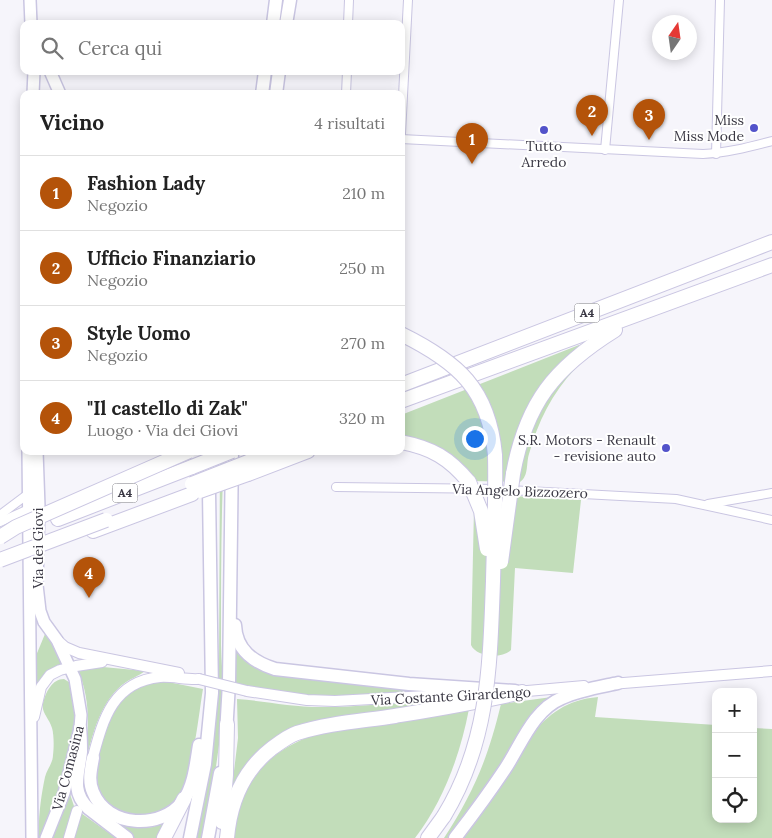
<!DOCTYPE html>
<html lang="it">
<meta charset="utf-8">
<style>
:root{--surface:#fff;--page:#f2f2f2;--text:#222;--muted:#767676;--line:#e0e0e0;--accent:#b45309}
body{margin:0;font-family:Lora,serif;background:var(--page);color:var(--text)}
.controls{position:absolute;right:15px;bottom:15px;display:grid;overflow:hidden;border-radius:10px;box-shadow:0 2px 12px #0003}
.controls button{width:45px;height:45px;display:grid;place-items:center;padding:0;border:0;border-bottom:1px solid var(--line);background:var(--surface);color:var(--text);font:25px sans-serif}
.compass{position:absolute;left:652px;top:15px;width:45px;height:45px;border-radius:50%;background:var(--surface);box-shadow:0 2px 12px #0003;rotate:13deg}
.you{position:absolute;left:474px;top:438px;width:18px;height:18px;margin:-12px;border:4px solid #fff;border-radius:50%;background:#1a73e8;box-shadow:0 0 0 8px #1a73e833}
.badge{display:grid;place-items:center;width:32px;height:32px;border-radius:50%;background:var(--accent);color:#fff;font-size:16px;font-weight:700}
.pin{position:absolute;translate:-50% -41px;filter:drop-shadow(0 1px 2px #0008)}
.pin::after{content:'';position:absolute;top:26px;width:18px;height:15px;background:inherit;clip-path:polygon(0 0,100% 0,50% 100%)}
.list{margin:0;padding:0;list-style:none}
h2{display:flex;justify-content:space-between;align-items:center;height:65px;margin:0;padding:0 20px;font-size:21px}
h2 small{font-size:16px;font-weight:400;color:var(--muted)}
.list li{display:grid;grid-template-columns:32px 1fr auto;gap:15px;align-items:center;box-sizing:border-box;height:75px;padding:0 20px;border-top:1px solid var(--line)}
.list b{display:block;font-size:19px;white-space:nowrap}
.list p{margin:0;font-size:16px;white-space:nowrap;color:var(--muted)}
.list em{font-size:16px;font-style:normal;color:var(--muted)}
.icon{flex:none;width:28px;height:28px;fill:none;stroke:currentColor;stroke-width:2;stroke-linecap:round;stroke-linejoin:round}
.map{position:relative;flex:none;width:772px;height:838px;overflow:hidden}
.search{position:absolute;background:var(--surface);box-shadow:0 2px 12px #0003;left:20px;top:20px;width:385px;height:55px;display:flex;align-items:center;gap:12px;box-sizing:border-box;padding:0 18px;border-radius:10px;color:var(--muted);font-size:19px}
.panel{position:absolute;background:var(--surface);box-shadow:0 2px 12px #0003;left:20px;top:90px;width:385px;height:365px;border-radius:10px}
.map>svg:first-child{display:block}
.green{fill:#c2ddba}
.lines{fill:none;stroke-linecap:round;stroke-linejoin:round}
.minor-casing{stroke:#cac6e2;stroke-width:10}
.tertiary-casing{stroke:#cac6e2;stroke-width:12}
.secondary-casing{stroke:#cac6e2;stroke-width:14}
.trunk-casing{stroke:#cac6e2;stroke-width:15}
.motorway-casing{stroke:#cac6e2;stroke-width:16}
.minor{stroke:#fff;stroke-width:8}
.tertiary{stroke:#fff;stroke-width:10}
.secondary{stroke:#fff;stroke-width:11}
.trunk{stroke:#fff;stroke-width:12}
.motorway{stroke:#fff;stroke-width:14}
.tertiary-bridge-casing{stroke:#cac6e2;stroke-width:12;stroke-linecap:butt}
.motorway-bridge-casing{stroke:#cac6e2;stroke-width:16;stroke-linecap:butt}
.tertiary-bridge{stroke:#fff;stroke-width:10}
.motorway-bridge{stroke:#fff;stroke-width:14}
.poi-dot{fill:#5353ca;stroke:#fff;stroke-width:2}
.labels{text-anchor:middle;stroke-width:4;stroke-linejoin:round;paint-order:stroke}
.shield{fill:#fff;stroke:#75747c;stroke-width:1}
.shield-label{font-size:12px;font-weight:bold;fill:#3a3844}
.poi-label{font-size:14px;fill:#3a3844;stroke:#fff;text-anchor:end}
.street-label{font-size:14px;fill:#3a3844;stroke:#fff}
</style>
<div class="map">
<svg width="772" height="838" viewBox="0 0 772 838">
<rect width="100%" height="100%" fill="#f6f5fb"/>
<!-- green -->
<g class="green">
<path d="M579,345V347L538,411L570,368L575,369C552,393 538,422 529,454C526,463 529,476 520,482L472,481L401,438V415Z"/>
<path d="M220,451H224C221,516 221,581 221,645C221,663 224,681 223,699C221,746 212,792 203,838H195L217,700L219,670Z"/>
<path d="M515,496L581,500L573,573L515,568L511,650C502,659 476,657 471,645L474,508L475,506L513,507Z"/>
<polygon points="45,634 52,639 63,660 35,702 35,658"/>
<path d="M235,648L248,661L422,690C360,697 296,701 236,683Z"/>
<path d="M103,667L145,671C139,676 129,679 122,685C96,707 91,744 82,775C88,739 93,705 78,670Z"/>
<path d="M64,679L72,684L77,718L70,761L42,838H39C38,818 41,796 45,777C47,769 53,763 53,755C54,747 54,735 52,728C49,718 41,713 43,703C46,692 52,679 64,679Z"/>
<path d="M163,681L203,689C199,711 191,792 175,804C167,810 154,815 144,820C130,815 113,812 103,800C85,776 105,711 127,694C138,686 150,683 163,681Z"/>
<path d="M559,696L496,775L450,838H444C474,792 488,758 501,704Z"/>
<path d="M598,697L595,717L716,725V819H753V728L772,729V838H462L529,737C550,713 566,700 598,697Z"/>
<path d="M237,699C265,701 292,707 321,707C354,708 387,702 420,704L421,706L289,733L230,804L238,738Z"/>
<path d="M469,709C460,755 444,800 415,838H233C240,784 265,751 317,734Z"/>
<polygon points="78,779 127,825 139,828 153,827 168,821 161,838 128,838 89,808"/>
<polygon points="70,784 70,794 74,806 65,838 50,838"/>
<polygon points="81,813 116,838 74,838"/>
</g>
<g class="lines">
<defs>
<g id="minor">
<polyline points="348,24 349,0"/>
<polyline points="346,94 347,71"/>
<polyline points="401,134 408,0"/>
<path d="M401,139L703,154C727,153 749,147 772,141"/>
<polyline points="605,150 619,0"/>
<polyline points="716,154 720,0"/>
<polyline points="336,487 498,489"/>
<polyline points="509,490 676,499 772,520"/>
<polyline points="708,504 772,493"/>
<polyline points="0,515 28,494"/>
<polyline points="0,522 31,508"/>
</g>
<g id="tertiary">
<polyline points="57,640 65,647 79,653 179,673"/>
<polyline points="611,684 772,671"/>
<polyline points="247,691 307,700 335,701 482,693"/>
<polyline points="516,692 584,686"/>
<polyline points="34,717 41,687 50,675 60,670 76,666 102,662"/>
<path d="M91,764C102,724 110,682 160,677C173,676 186,680 199,679"/>
<polyline points="69,838 77,811"/>
</g>
<g id="secondary">
<polyline points="30,0 31,24"/>
<polyline points="50,71 60,94"/>
<polyline points="33,94 34,71"/>
<polyline points="28,451 32,838"/>
<polyline points="37,451 39,507 37,585 40,611 44,622 57,640 75,679 81,715 80,728 64,793 46,838"/>
</g>
<g id="trunk">
<polyline points="273,24 276,0"/>
<polyline points="286,24 290,0"/>
<polyline points="262,94 265,71"/>
<polyline points="276,94 279,71"/>
<path d="M235,625C236,650 253,662 275,669L409,684L515,691"/>
<path d="M80,728C81,736 81,744 81,752C79,773 70,791 88,808L127,838"/>
<polyline points="226,734 229,683 232,451"/>
<path d="M93,758C91,769 88,781 93,792C107,828 162,830 183,801C194,786 196,763 199,745"/>
<polyline points="190,838 205,764 212,693 209,492 211,451"/>
<polyline points="208,838 220,773"/>
<path d="M455,838C472,816 489,793 505,769C521,745 533,710 562,698C579,690 599,687 618,683"/>
</g>
<g id="motorway">
<polyline points="401,385 772,242"/>
<polyline points="401,401 772,265"/>
<path d="M401,442C432,448 449,458 469,482"/>
<polyline points="248,462 276,451"/>
<polyline points="248,474 308,451"/>
<path d="M513,474C526,403 554,368 615,330"/>
<polyline points="58,519 192,467"/>
<polyline points="93,531 192,494"/>
<polyline points="222,822 226,775 227,724"/>
<polyline points="164,838 184,799"/>
<path d="M227,838C230,803 243,771 271,749C279,743 288,736 297,733C328,723 363,721 395,716C437,709 480,702 522,692"/>
<polyline points="428,838 444,816"/>
</g>
</defs>
<!-- minor casing -->
<use href="#minor" class="minor-casing"/>
<!-- tertiary casing -->
<use href="#tertiary" class="tertiary-casing"/>
<!-- secondary casing -->
<use href="#secondary" class="secondary-casing"/>
<!-- trunk casing -->
<use href="#trunk" class="trunk-casing"/>
<!-- motorway casing -->
<use href="#motorway" class="motorway-casing"/>
<!-- minor -->
<use href="#minor" class="minor"/>
<!-- tertiary -->
<use href="#tertiary" class="tertiary"/>
<!-- secondary -->
<use href="#secondary" class="secondary"/>
<!-- trunk -->
<use href="#trunk" class="trunk"/>
<!-- motorway -->
<use href="#motorway" class="motorway"/>
<defs>
<polyline id="tertiary-bridge" points="199,679 247,691"/>
<g id="motorway-bridge">
<path d="M401,334C458,362 489,389 495,455C496,497 494,539 493,581C490,665 489,742 444,816"/>
<polyline points="192,467 232,451"/>
<polyline points="469,482 481,511 487,549"/>
<polyline points="192,484 248,462"/>
<polyline points="200,491 248,474"/>
<polyline points="0,537 16,527 189,451"/>
<polyline points="0,560 106,520"/>
<polyline points="501,562 513,474"/>
</g>
</defs>
<!-- tertiary-bridge casing -->
<use href="#tertiary-bridge" class="tertiary-bridge-casing"/>
<!-- motorway-bridge casing -->
<use href="#motorway-bridge" class="motorway-bridge-casing"/>
<!-- tertiary-bridge -->
<use href="#tertiary-bridge" class="tertiary-bridge"/>
<!-- motorway-bridge -->
<use href="#motorway-bridge" class="motorway-bridge"/>
</g>
<!-- markers -->
<g class="poi-dot">
<circle cx="754" cy="128" r="5"/>
<circle cx="544" cy="130" r="5"/>
<circle cx="666" cy="448" r="5"/>
</g>
<g class="labels">
<!-- shield labels -->
<g class="shield">
<rect x="574.5" y="303.5" width="25" height="19" rx="4"/>
<rect x="112.5" y="483.5" width="25" height="19" rx="4"/>
</g>
<g class="shield-label">
<text x="587" y="317">A4</text>
<text x="125" y="497">A4</text>
</g>
<!-- poi labels -->
<g class="poi-label">
<text x="744" y="125">Miss<tspan x="744" dy="16">Miss Mode</tspan></text>
<text x="544" y="151" text-anchor="middle">Tutto<tspan x="544" dy="16">Arredo</tspan></text>
<text x="656" y="445">S.R. Motors - Renault<tspan x="656" dy="16">- revisione auto</tspan></text>
</g>
<!-- street labels -->
<g class="street-label">
<text transform="translate(520 491) rotate(2)" y="5">Via Angelo Bizzozero</text>
<text transform="translate(38 548) rotate(-90)" y="5">Via dei Giovi</text>
<text transform="translate(451 696) rotate(-3)" y="5">Via Costante Girardengo</text>
<text transform="translate(68 768) rotate(-75)" y="5">Via Comasina</text>
</g>
</g>
</svg>
<div class="controls">
<button>+</button>
<button>−</button>
<button><svg class="icon" aria-label="locate" viewBox="0 0 24 24"><circle cx="12" cy="12" r="6"/><path d="M12 2v4M12 18v4M2 12h4M18 12h4"/></svg></button>
</div>
<svg class="compass" viewBox="-18 -18 36 36"><path d="M0-13l5 13h-10z" fill="#e53935"/><path d="M0 13l5-13h-10z" fill="#767676"/></svg>
<div class="you"></div>
<div class="pin badge" style="left:472px;top:164px">1</div>
<div class="pin badge" style="left:592px;top:136px">2</div>
<div class="pin badge" style="left:649px;top:140px">3</div>
<div class="pin badge" style="left:89px;top:598px">4</div>
<div class="search"><svg class="icon" aria-label="search" viewBox="0 0 24 24"><circle cx="10" cy="10" r="6"/><path d="M15 15l6 6"/></svg>Cerca qui</div>
<section class="panel">
<h2>Vicino<small>4 risultati</small></h2>
<ul class="list">
<li><span class="badge">1</span><div><b>Fashion Lady</b><p>Negozio</p></div><em>210 m</em></li>
<li><span class="badge">2</span><div><b>Ufficio Finanziario</b><p>Negozio</p></div><em>250 m</em></li>
<li><span class="badge">3</span><div><b>Style Uomo</b><p>Negozio</p></div><em>270 m</em></li>
<li><span class="badge">4</span><div><b>&quot;Il castello di Zak&quot;</b><p>Luogo · Via dei Giovi</p></div><em>320 m</em></li>
</ul>
</section>
</div>
